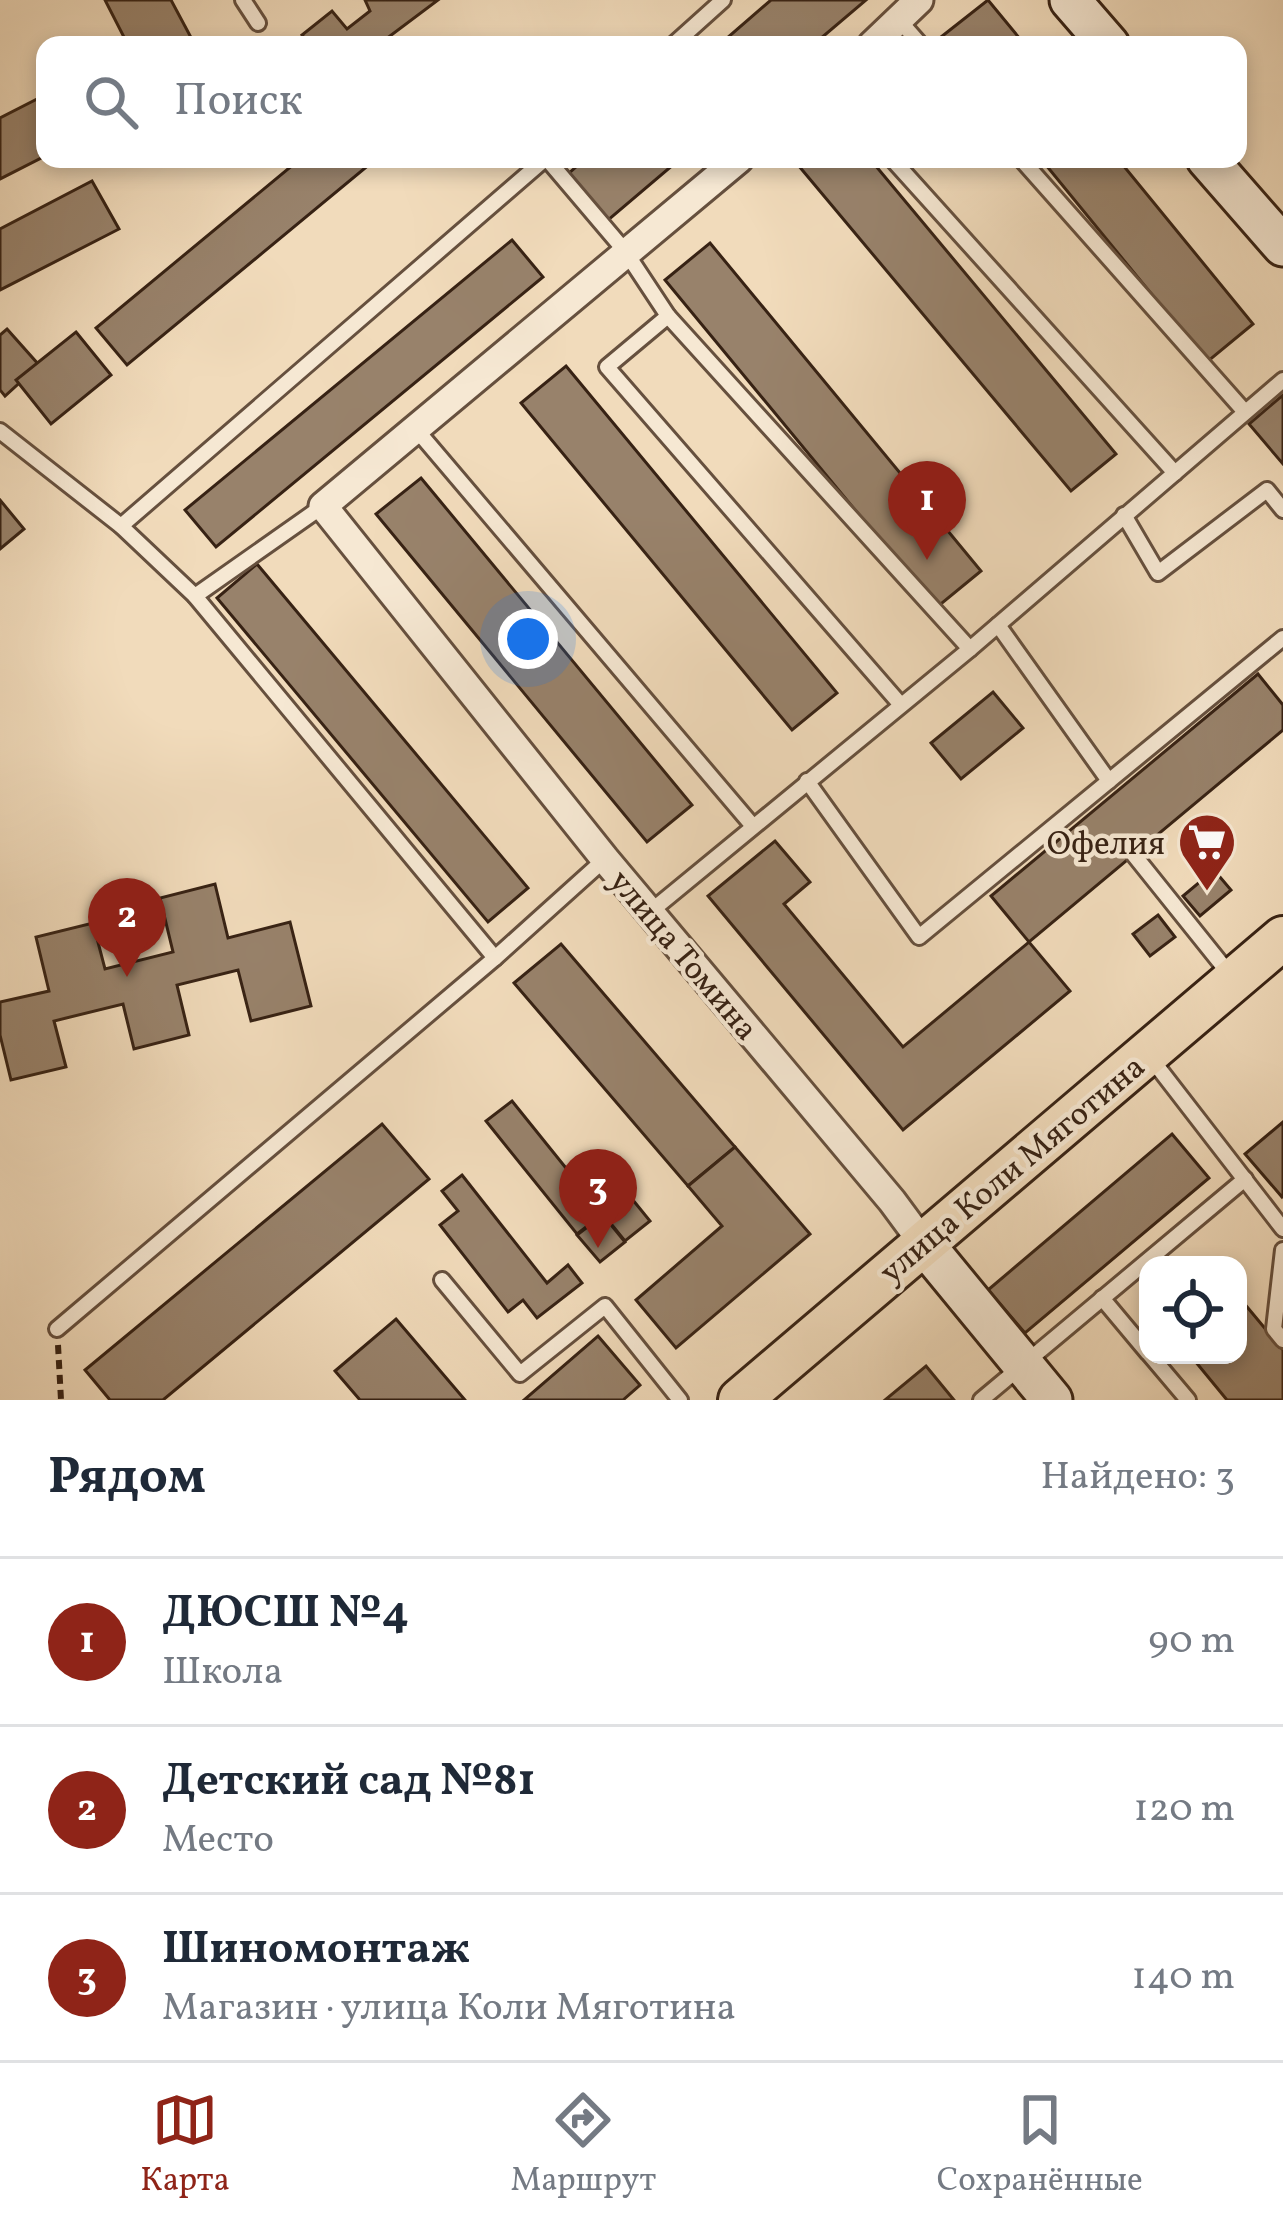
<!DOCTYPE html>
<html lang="ru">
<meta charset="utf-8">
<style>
:root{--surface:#fff;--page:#f6f6f7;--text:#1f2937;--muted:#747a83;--line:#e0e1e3;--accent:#8f2418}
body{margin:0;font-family:Vollkorn,serif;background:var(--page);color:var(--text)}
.controls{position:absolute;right:36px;bottom:36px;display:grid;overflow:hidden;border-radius:24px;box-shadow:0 6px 18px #0003}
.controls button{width:108px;height:108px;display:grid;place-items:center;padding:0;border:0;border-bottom:3px solid var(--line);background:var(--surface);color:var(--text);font:60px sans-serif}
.you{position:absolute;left:528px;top:639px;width:42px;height:42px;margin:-30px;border:9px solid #fff;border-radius:50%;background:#1a73e8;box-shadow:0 0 0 18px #1a73e833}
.badge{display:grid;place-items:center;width:78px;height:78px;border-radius:50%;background:var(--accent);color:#fff;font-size:39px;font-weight:700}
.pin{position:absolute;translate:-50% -99px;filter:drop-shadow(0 3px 6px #0008)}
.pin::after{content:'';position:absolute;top:63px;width:42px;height:36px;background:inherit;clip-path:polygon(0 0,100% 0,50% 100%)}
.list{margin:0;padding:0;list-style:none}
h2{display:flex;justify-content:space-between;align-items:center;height:156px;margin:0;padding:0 48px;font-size:51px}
h2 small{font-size:39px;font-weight:400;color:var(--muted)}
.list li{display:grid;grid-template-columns:78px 1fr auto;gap:36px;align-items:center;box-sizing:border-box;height:168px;padding:0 48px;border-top:3px solid var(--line)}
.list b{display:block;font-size:45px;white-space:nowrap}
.list p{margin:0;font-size:39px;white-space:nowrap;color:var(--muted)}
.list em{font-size:39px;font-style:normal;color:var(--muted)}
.icon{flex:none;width:66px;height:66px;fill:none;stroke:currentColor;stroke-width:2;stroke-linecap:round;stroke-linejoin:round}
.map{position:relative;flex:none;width:1283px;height:1400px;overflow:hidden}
.search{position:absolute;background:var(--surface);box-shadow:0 6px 18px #0003;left:36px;right:36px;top:36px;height:132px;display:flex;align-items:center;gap:30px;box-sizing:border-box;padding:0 42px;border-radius:24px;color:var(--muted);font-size:45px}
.sheet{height:660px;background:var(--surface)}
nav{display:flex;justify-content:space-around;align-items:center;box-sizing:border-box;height:168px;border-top:3px solid var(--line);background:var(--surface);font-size:33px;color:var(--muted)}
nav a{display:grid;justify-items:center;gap:6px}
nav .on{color:var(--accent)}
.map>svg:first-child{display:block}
.building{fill:#98826b;stroke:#372214;stroke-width:3}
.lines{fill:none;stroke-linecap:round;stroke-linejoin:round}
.lane-casing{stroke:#66503e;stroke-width:20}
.street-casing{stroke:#66503e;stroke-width:33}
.secondary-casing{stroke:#372214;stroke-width:45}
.primary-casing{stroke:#372214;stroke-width:48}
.path{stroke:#372214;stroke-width:6;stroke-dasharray:9 6;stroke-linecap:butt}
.lane{stroke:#f6e8d3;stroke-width:14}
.street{stroke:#f6e8d3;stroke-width:27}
.secondary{stroke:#f6e8d3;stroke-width:39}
.primary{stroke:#f1dbbb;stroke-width:42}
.labels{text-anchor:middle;stroke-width:9;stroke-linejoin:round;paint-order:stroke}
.poi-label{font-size:33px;fill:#372214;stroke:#f6e8d3;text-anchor:end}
.street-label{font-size:33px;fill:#372214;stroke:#f6e8d3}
</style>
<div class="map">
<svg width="1283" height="1400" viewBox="0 0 1283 1400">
<rect width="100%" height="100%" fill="#f1dbbb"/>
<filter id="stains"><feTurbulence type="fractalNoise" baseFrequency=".00167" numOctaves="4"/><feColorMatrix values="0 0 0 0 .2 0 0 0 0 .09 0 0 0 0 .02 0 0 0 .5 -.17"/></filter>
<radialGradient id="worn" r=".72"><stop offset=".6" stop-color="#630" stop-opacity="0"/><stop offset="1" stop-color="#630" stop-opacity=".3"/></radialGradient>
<!-- building -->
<g class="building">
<polygon points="105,0 171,0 195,45 128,45"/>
<polygon points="365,0 438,0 378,45 310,45 302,35 332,11 347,29 370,11"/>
<polygon points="771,0 866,0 813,45 719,45"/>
<polygon points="988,0 1025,45 948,45 941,37"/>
<polygon points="41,97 45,105 45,156 0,179 0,118"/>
<polygon points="300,159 376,159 127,365 96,328"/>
<polygon points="585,159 680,159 607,221 567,175"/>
<polygon points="806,159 870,159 1116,454 1071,491 798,165"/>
<polygon points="1041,159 1118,159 1253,324 1207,362"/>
<polygon points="92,181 119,229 0,290 0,229"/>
<polygon points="512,240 543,277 216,547 185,510"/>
<polygon points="710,243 981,571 936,608 665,280"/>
<polygon points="7,329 39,365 5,396 0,390 0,335"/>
<polygon points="76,332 111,375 51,424 16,380"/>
<polygon points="566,366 837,693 792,730 521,403"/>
<polygon points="1283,395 1283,464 1249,424"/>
<polygon points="421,478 692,805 647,842 376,514"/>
<polygon points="0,500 24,529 0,549"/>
<polygon points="257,564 528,888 488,922 217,598"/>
<polygon points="1258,674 1283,705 1283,730 1029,942 991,896"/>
<polygon points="993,692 1023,728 961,779 931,743"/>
<polygon points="775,841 810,882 784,904 903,1047 1029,942 1070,991 903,1130 708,896"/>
<polygon points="1214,870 1231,890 1200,916 1183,896"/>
<polygon points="215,884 228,938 290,922 311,1006 251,1021 238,970 177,985 189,1035 134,1049 123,1004 54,1021 66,1067 11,1080 0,1035 0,1002 49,991 36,937 93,923 105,969 173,952 160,898"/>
<polygon points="1158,915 1175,937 1150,956 1133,934"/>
<polygon points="561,944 735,1147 688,1186 514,983"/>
<polygon points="512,1101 603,1214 577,1234 486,1121"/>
<polygon points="1283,1122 1283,1196 1282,1197 1245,1154"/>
<polygon points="382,1124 429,1179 163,1400 110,1400 85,1370"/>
<polygon points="1172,1134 1209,1178 1025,1333 988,1290"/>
<polygon points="735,1147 810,1234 676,1348 636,1300 722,1226 688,1186"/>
<polygon points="462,1175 547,1283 568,1265 582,1283 537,1318 523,1300 508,1312 440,1225 458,1211 442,1191"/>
<polygon points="628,1194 650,1221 625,1241 603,1214"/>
<polygon points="603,1215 625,1242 600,1262 577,1235"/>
<polygon points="1238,1296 1283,1350 1283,1400 1227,1400 1190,1355 1238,1355"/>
<polygon points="396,1319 465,1400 360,1400 335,1371"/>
<polygon points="598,1336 640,1385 623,1400 524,1400"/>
<polygon points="926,1366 954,1400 885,1400"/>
</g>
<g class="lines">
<defs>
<g id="lane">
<polyline points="243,0 258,23"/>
<polyline points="899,20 921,45"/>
<polyline points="673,45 723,0"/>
<polyline points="547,159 625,251 668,316 970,649"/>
<polyline points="892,159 1175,473"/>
<polyline points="1021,159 1245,412"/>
<polyline points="668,316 607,367 901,705"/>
<polyline points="415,428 752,825"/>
<polyline points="0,431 121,526 195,596 323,506"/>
<polyline points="1124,515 1158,573 1267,490 1283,510"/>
<polyline points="121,526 545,159"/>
<polyline points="195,596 495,958 605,859"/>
<polyline points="998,625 1109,781"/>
<polyline points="807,781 919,937 1283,638"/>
<polyline points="1134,855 1231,976"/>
<polyline points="650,912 970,649 1283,380"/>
<polyline points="1150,1057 1283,1229"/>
<polyline points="1283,1250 1274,1329 1283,1340"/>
<polyline points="442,1280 520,1374 605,1306 680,1400"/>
<polyline points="1102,1298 1148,1353"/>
<polyline points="57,1329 495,958"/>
<polyline points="1150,1355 1188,1400"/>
<polyline points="981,1400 1245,1179"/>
</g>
<g id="street">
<polyline points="872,45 919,0"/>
<polyline points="739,159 323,506 605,859 892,1201 923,1243"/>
</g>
<g id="secondary">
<polyline points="1070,0 1109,45"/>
<polyline points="1207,159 1283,246"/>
<polyline points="923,1243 1052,1400"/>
</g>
<polyline id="primary" points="740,1400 1283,938"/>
</defs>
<!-- lane casing -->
<use href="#lane" class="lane-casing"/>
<!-- street casing -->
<use href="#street" class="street-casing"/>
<!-- secondary casing -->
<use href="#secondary" class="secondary-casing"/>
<!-- primary casing -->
<use href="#primary" class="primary-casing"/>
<!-- path -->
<polyline class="path" points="58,1345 61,1400"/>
<!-- lane -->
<use href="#lane" class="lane"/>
<!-- street -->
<use href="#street" class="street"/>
<!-- secondary -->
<use href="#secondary" class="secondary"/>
<!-- primary -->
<use href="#primary" class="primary"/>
</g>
<!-- icons -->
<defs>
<symbol id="supermarket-pin" viewBox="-11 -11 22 30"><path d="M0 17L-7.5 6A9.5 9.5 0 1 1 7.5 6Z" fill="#8f2418" stroke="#f6e8d3"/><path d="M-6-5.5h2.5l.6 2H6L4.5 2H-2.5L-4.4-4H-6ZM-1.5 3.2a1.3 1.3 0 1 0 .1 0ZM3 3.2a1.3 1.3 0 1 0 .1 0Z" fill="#fff"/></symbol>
</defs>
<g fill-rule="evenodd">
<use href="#supermarket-pin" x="1174" y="809" width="66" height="90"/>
</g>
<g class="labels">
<!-- poi labels -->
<g class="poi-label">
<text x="1165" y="854">Офелия</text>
</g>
<!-- street labels -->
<g class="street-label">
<text transform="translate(685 954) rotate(50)" y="12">улица Томина</text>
<text transform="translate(1011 1168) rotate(-40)" y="12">улица Коли Мяготина</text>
</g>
</g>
<rect width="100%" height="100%" filter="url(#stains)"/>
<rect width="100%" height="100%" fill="url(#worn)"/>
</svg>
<div class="controls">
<button><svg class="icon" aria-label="locate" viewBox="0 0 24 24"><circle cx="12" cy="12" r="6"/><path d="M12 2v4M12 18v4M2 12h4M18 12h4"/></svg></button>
</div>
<div class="you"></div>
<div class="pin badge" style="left:927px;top:560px">1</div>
<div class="pin badge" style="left:127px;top:977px">2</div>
<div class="pin badge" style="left:598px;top:1248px">3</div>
<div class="search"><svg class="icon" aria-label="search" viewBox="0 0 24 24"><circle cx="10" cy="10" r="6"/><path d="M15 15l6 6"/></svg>Поиск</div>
</div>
<section class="sheet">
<h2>Рядом<small>Найдено: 3</small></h2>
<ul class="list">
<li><span class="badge">1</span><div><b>ДЮСШ №4</b><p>Школа</p></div><em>90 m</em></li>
<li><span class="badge">2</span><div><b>Детский сад №81</b><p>Место</p></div><em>120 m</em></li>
<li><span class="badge">3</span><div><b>Шиномонтаж</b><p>Магазин · улица Коли Мяготина</p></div><em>140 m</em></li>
</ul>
</section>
<nav>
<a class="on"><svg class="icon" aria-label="map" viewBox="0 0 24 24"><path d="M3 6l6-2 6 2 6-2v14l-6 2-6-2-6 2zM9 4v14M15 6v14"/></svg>Карта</a>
<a><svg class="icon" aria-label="directions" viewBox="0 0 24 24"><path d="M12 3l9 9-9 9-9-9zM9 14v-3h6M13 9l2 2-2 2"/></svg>Маршрут</a>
<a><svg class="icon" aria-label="saved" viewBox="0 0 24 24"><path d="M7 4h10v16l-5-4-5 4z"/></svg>Сохранённые</a>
</nav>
